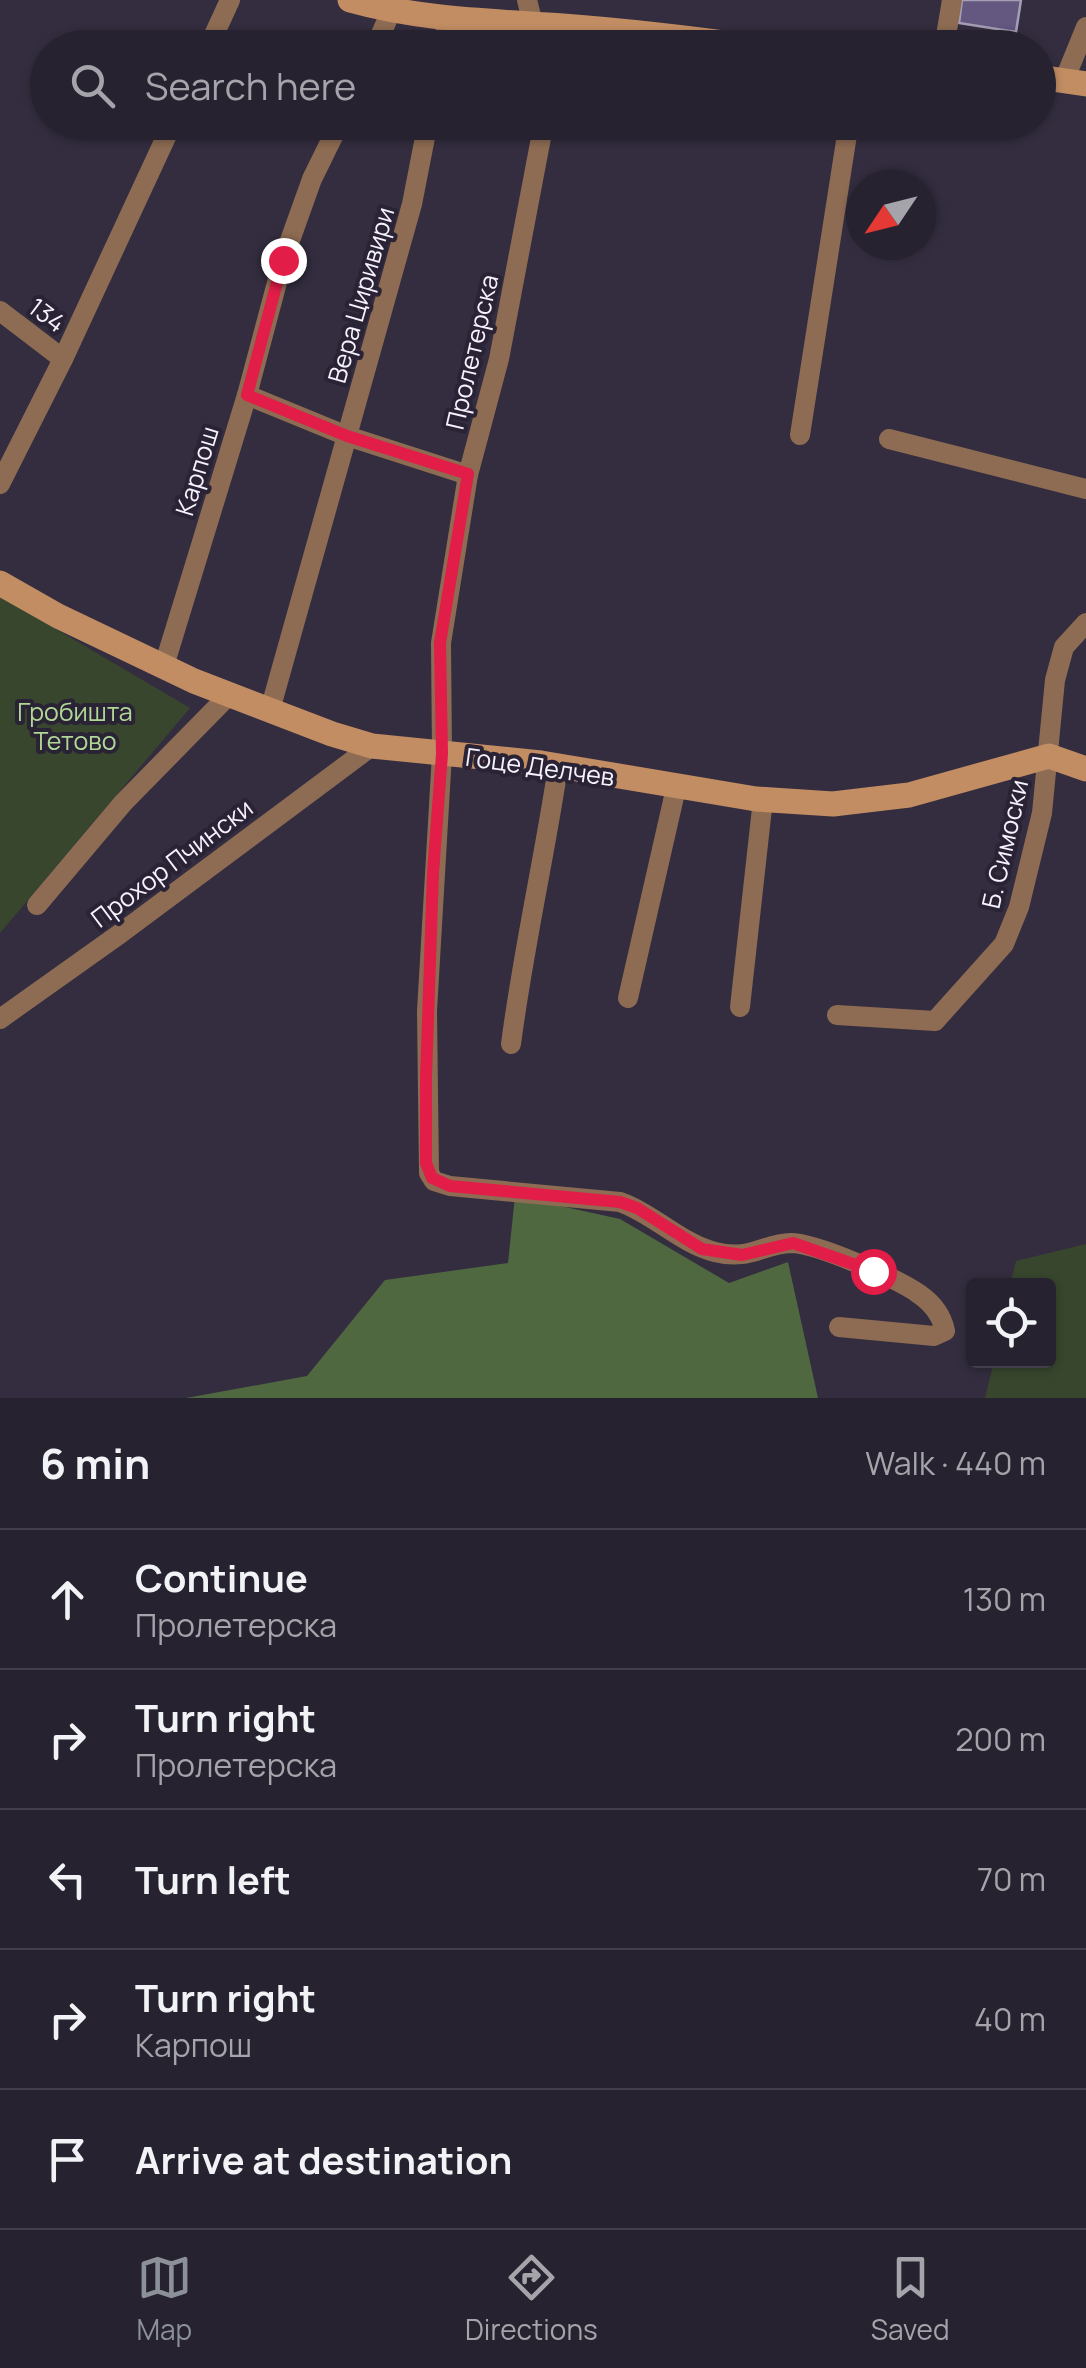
<!DOCTYPE html>
<meta charset="utf-8">
<style>
:root{--surface:#26222f;--page:#2e2a37;--text:#f1f3f6;--muted:#a4a4aa;--line:#423f4b;--accent:#8c9099}
body{margin:0;font-family:Manrope,sans-serif;background:var(--page);color:var(--text)}
.controls{position:absolute;right:30px;bottom:30px;display:grid;overflow:hidden;border-radius:10px;box-shadow:0 2px 8px #0004}
.controls button{width:90px;height:90px;display:grid;place-items:center;padding:0;border:0;border-bottom:2px solid var(--line);background:var(--surface);color:var(--text);font:50px sans-serif}
.compass{position:absolute;left:846px;top:170px;width:90px;height:90px;border-radius:50%;background:var(--surface);box-shadow:0 2px 8px #0004;rotate:235deg}
.stop{position:absolute;width:30px;height:30px;margin:-22px;border:8px solid #e11d48;border-radius:50%;background:#fff}
.stop.end{background:#e11d48;border-color:#fff;box-shadow:0 2px 10px #0008}
.list{margin:0;padding:0;list-style:none}
h2{display:flex;justify-content:space-between;align-items:center;height:130px;margin:0;padding:0 40px;font-size:42px}
h2 small{font-size:32px;font-weight:400;color:var(--muted)}
.list li{display:grid;grid-template-columns:65px 1fr auto;gap:30px;align-items:center;box-sizing:border-box;height:140px;padding:0 40px;border-top:2px solid var(--line)}
.list b{display:block;font-size:38px;white-space:nowrap}
.list p{margin:0;font-size:32px;white-space:nowrap;color:var(--muted)}
.list em{font-size:32px;font-style:normal;color:var(--muted)}
.icon{flex:none;width:55px;height:55px;fill:none;stroke:currentColor;stroke-width:2;stroke-linecap:round;stroke-linejoin:round}
.map{position:relative;flex:none;width:1086px;height:1398px;overflow:hidden}
.search{position:absolute;background:var(--surface);box-shadow:0 2px 8px #0004;left:30px;right:30px;top:30px;height:110px;display:flex;align-items:center;gap:25px;box-sizing:border-box;padding:0 35px;border-radius:55px;color:var(--muted);font-size:38px}
.sheet{height:830px;background:var(--surface)}
nav{display:flex;justify-content:space-around;align-items:center;box-sizing:border-box;height:140px;border-top:2px solid var(--line);background:var(--surface);font-size:28px;color:var(--muted)}
nav a{display:grid;justify-items:center;gap:5px}
nav .on{color:var(--accent)}
.map>svg:first-child{display:block}
.green{fill:#38462e}
.forest{fill:#506840}
.building{fill:#645780;stroke:#a59fb5;stroke-width:2.5}
.lines{fill:none;stroke-linecap:round;stroke-linejoin:round}
.street{stroke:#8e6c53;stroke-width:20}
.secondary{stroke:#c38d63;stroke-width:25}
.route{stroke:#e11d48;stroke-width:12}
.labels{text-anchor:middle;stroke-width:8;stroke-linejoin:round;paint-order:stroke}
.street-label{font-size:25px;fill:#f6f2fe;stroke:#292335}
.park-label{font-size:25px;fill:#b0d796;stroke:#292335}
</style>
<div class="map">
<svg width="1086" height="1398" viewBox="0 0 1086 1398">
<rect width="100%" height="100%" fill="#332d3f"/>
<!-- green -->
<g class="green">
<polygon points="0,596 190,708 0,933"/>
<polygon points="1086,1244 1086,1398 985,1398 994,1361 1048,1360 1048,1286 1010,1285 1016,1261"/>
</g>
<!-- forest -->
<polygon class="forest" points="515,1196 620,1219 729,1283 788,1262 818,1398 186,1398 307,1376 385,1280 508,1263"/>
<!-- building -->
<polygon class="building" points="962,0 1021,0 1016,32 959,23"/>
<g class="lines">
<!-- street -->
<g class="street">
<polyline points="527,0 533,24"/>
<polyline points="208,48 230,0"/>
<polyline points="375,48 391,11"/>
<polyline points="442,48 448,20"/>
<polyline points="558,48 562,26"/>
<polyline points="944,48 952,0"/>
<polyline points="1064,81 1086,27"/>
<path d="M544,122L499,359L468,475L441,643L442,754L427,1011L429,1173L434,1181L450,1186L620,1202C654,1214 680,1243 715,1252C750,1261 762,1244 791,1243C816,1243 898,1279 919,1294C932,1303 942,1316 945,1331L934,1336L839,1327"/>
<polyline points="0,311 63,359"/>
<polyline points="247,395 347,436 468,475"/>
<polyline points="800,435 849,122"/>
<polyline points="889,439 1086,489"/>
<polyline points="0,484 63,359 173,122"/>
<polyline points="164,666 247,395 283,260 312,179 340,122"/>
<polyline points="270,710 412,204 428,122"/>
<polyline points="37,905 123,803 229,695"/>
<polyline points="628,998 676,788"/>
<polyline points="740,1007 763,799"/>
<polyline points="837,1015 935,1021 1004,944 1019,907 1042,813 1055,680 1064,647 1086,623"/>
<polyline points="0,1019 121,933 372,746"/>
<path d="M511,1044C523,951 544,860 558,767"/>
</g>
<!-- secondary -->
<g class="secondary">
<path d="M350,0C421,20 491,21 563,26C630,31 696,39 762,48"/>
<polyline points="1038,77 1086,84"/>
<polyline points="0,583 58,616 194,681 332,734 372,746 541,763 756,799 833,804 909,795 1049,756 1086,769"/>
</g>
</g>
<g class="lines">
<!-- route -->
<polyline class="route" points="283,260 247,395 347,436 468,474 440,643 442,754 433,873 426,1077 426,1163 432,1178 450,1186 620,1202 637,1208 702,1249 742,1255 793,1243 873,1271"/>
</g>
<g class="labels">
<!-- street labels -->
<g class="street-label">
<text transform="translate(361 295) rotate(-74)" y="9">Вера Циривири</text>
<text transform="translate(47 315) rotate(37)" y="9">134</text>
<text transform="translate(472 352) rotate(-77)" y="9">Пролетерска</text>
<text transform="translate(197 471) rotate(-73)" y="9">Карпош</text>
<text transform="translate(540 767) rotate(8)" y="9">Гоце Делчев</text>
<text transform="translate(1005 844) rotate(-77)" y="9">Б. Симоски</text>
<text transform="translate(172 863) rotate(-37)" y="9">Прохор Пчински</text>
</g>
<!-- park labels -->
<g class="park-label">
<text x="75" y="721">Гробишта<tspan x="75" dy="29">Тетово</tspan></text>
</g>
</g>
</svg>
<div class="controls">
<button><svg class="icon" aria-label="locate" viewBox="0 0 24 24"><circle cx="12" cy="12" r="6"/><path d="M12 2v4M12 18v4M2 12h4M18 12h4"/></svg></button>
</div>
<svg class="compass" viewBox="-18 -18 36 36"><path d="M0-13l5 13h-10z" fill="#e53935"/><path d="M0 13l5-13h-10z" fill="#a4a4aa"/></svg>
<div class="stop" style="left:873px;top:1271px"></div>
<div class="stop end" style="left:283px;top:260px"></div>
<div class="search"><svg class="icon" aria-label="search" viewBox="0 0 24 24"><circle cx="10" cy="10" r="6"/><path d="M15 15l6 6"/></svg>Search here</div>
</div>
<section class="sheet">
<h2>6 min<small>Walk · 440 m</small></h2>
<ul class="list">
<li><svg class="icon" aria-label="ahead" viewBox="0 0 24 24"><path d="M12 20V5M6 11l6-6 6 6"/></svg><div><b>Continue</b><p>Пролетерска</p></div><em>130 m</em></li>
<li><svg class="icon" aria-label="right" viewBox="0 0 24 24"><path d="M7 20v-9h11M14 6l5 5-5 5"/></svg><div><b>Turn right</b><p>Пролетерска</p></div><em>200 m</em></li>
<li><svg class="icon" aria-label="left" viewBox="0 0 24 24"><path d="M17 20v-9H6M10 6l-5 5 5 5"/></svg><div><b>Turn left</b></div><em>70 m</em></li>
<li><svg class="icon" aria-label="right" viewBox="0 0 24 24"><path d="M7 20v-9h11M14 6l5 5-5 5"/></svg><div><b>Turn right</b><p>Карпош</p></div><em>40 m</em></li>
<li><svg class="icon" aria-label="arrive" viewBox="0 0 24 24"><path d="M6 21V4h12l-3 4 3 4H6"/></svg><div><b>Arrive at destination</b></div></li>
</ul>
</section>
<nav>
<a class="on"><svg class="icon" aria-label="map" viewBox="0 0 24 24"><path d="M3 6l6-2 6 2 6-2v14l-6 2-6-2-6 2zM9 4v14M15 6v14"/></svg>Map</a>
<a><svg class="icon" aria-label="directions" viewBox="0 0 24 24"><path d="M12 3l9 9-9 9-9-9zM9 14v-3h6M13 9l2 2-2 2"/></svg>Directions</a>
<a><svg class="icon" aria-label="saved" viewBox="0 0 24 24"><path d="M7 4h10v16l-5-4-5 4z"/></svg>Saved</a>
</nav>
